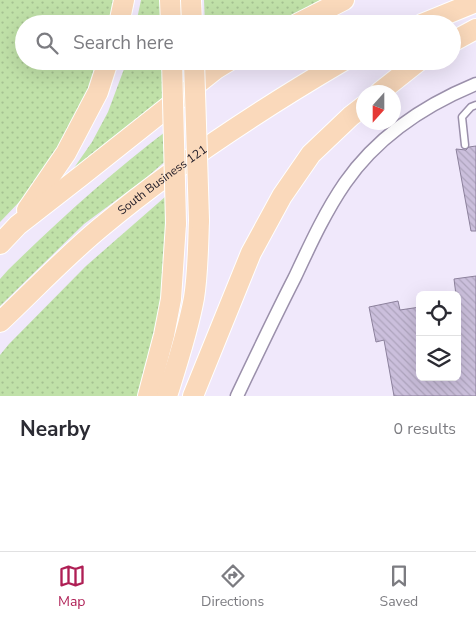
<!DOCTYPE html>
<style>
:root{--surface:#fff;--page:#f7f7f7;--text:#2b2b33;--muted:#7c7c81;--line:#e1e1e2;--accent:#af1f55}
body{margin:0;font-family:"Nunito Sans",sans-serif;background:var(--page);color:var(--text)}
.controls{position:absolute;right:15px;bottom:15px;display:grid;overflow:hidden;border-radius:8px;box-shadow:0 5px 20px #0002}
.controls button{width:45px;height:45px;display:grid;place-items:center;padding:0;border:0;border-bottom:1px solid var(--line);background:var(--surface);color:var(--text);font:25px sans-serif}
.compass{position:absolute;left:356px;top:85px;width:45px;height:45px;border-radius:50%;background:var(--surface);box-shadow:0 5px 20px #0002;rotate:201deg}
.list{margin:0;padding:0;list-style:none}
h2{display:flex;justify-content:space-between;align-items:center;height:65px;margin:0;padding:0 20px;font-size:21px}
h2 small{font-size:16px;font-weight:400;color:var(--muted)}
.icon{flex:none;width:28px;height:28px;fill:none;stroke:currentColor;stroke-width:2;stroke-linecap:round;stroke-linejoin:round}
.map{position:relative;flex:none;width:476px;height:396px;overflow:hidden}
.search{position:absolute;background:var(--surface);box-shadow:0 5px 20px #0002;left:15px;right:15px;top:15px;height:55px;display:flex;align-items:center;gap:12px;box-sizing:border-box;padding:0 18px;border-radius:28px;color:var(--muted);font-size:19px}
.sheet{height:155px;background:var(--surface)}
nav{display:flex;justify-content:space-around;align-items:center;box-sizing:border-box;height:70px;border-top:1px solid var(--line);background:var(--surface);font-size:14px;color:var(--muted)}
nav a{display:grid;justify-items:center;gap:2px}
nav .on{color:var(--accent)}
.map>svg:first-child{display:block}
.grass{fill:url(#grass-dots)}
.building{fill:url(#building-back-hatch);stroke:#8c819c}
.lines{fill:none;stroke-linecap:round;stroke-linejoin:round}
.service-casing{stroke:#9b90ab;stroke-width:9}
.minor-casing{stroke:#9b90ab;stroke-width:15}
.primary-casing{stroke:#fff;stroke-width:22}
.service{stroke:#fff;stroke-width:6}
.minor{stroke:#fff;stroke-width:12}
.primary{stroke:#fad9bb;stroke-width:20}
.primary-bridge-casing{stroke:#fff;stroke-width:22;stroke-linecap:butt}
.primary-bridge{stroke:#fad9bb;stroke-width:20}
.labels{text-anchor:middle;stroke-width:4;stroke-linejoin:round;paint-order:stroke}
.street-label{font-size:12px;fill:#25202b;stroke:#f0e8fb}
</style>
<div class="map">
<svg width="476" height="396" viewBox="0 0 476 396">
<defs>
<pattern id="grass-dots" width="8" height="8" patternUnits="userSpaceOnUse" patternTransform="scale(1.25)"><rect width="8" height="8" fill="#c0e1a8"/><path d="M2 2h.1M6 6h.1" fill="none" stroke="#a5c191" stroke-width="1.8" stroke-linecap="round"/></pattern>
<pattern id="building-back-hatch" width="6" height="6" patternUnits="userSpaceOnUse" patternTransform="scale(1.25)"><rect width="6" height="6" fill="#cbbfdc"/><path d="M-1 5l2 2M0 0l6 6M5-1l2 2" fill="none" stroke="#aea4bd"/></pattern>
</defs>
<rect width="100%" height="100%" fill="#f0e8fb"/>
<!-- grass -->
<g class="grass">
<polygon points="0,0 118,0 113,24 24,24 24,61 103,61 45,175 0,222"/>
<polygon points="141,0 165,0 166,24 136,24"/>
<polygon points="204,0 321,0 276,24 205,24"/>
<polygon points="127,61 168,61 168,94 67,178 92,142 108,112"/>
<path d="M169,129L170,157L146,178L84,224L0,306V279L8,270C59,220 112,172 169,129Z"/>
<polygon points="173,190 170,292 141,396 0,396 0,355 9,344 86,266"/>
</g>
<!-- building -->
<g class="building">
<polygon points="476,146 476,231 471,231 456,149 466,150 469,147"/>
<polygon points="476,276 476,396 394,396 384,340 376,342 369,307 398,301 400,310 420,307 420,377 457,377 457,295 456,295 454,279"/>
</g>
<g class="lines">
<defs>
<polyline id="service" points="465,145 462,117 471,107 476,105"/>
<path id="minor" d="M237,396C256,356 275,316 295,277C310,245 325,212 345,183C377,137 425,105 476,84"/>
<g id="primary">
<polyline points="170,0 171,24"/>
<polyline points="191,0 192,24"/>
<polyline points="119,24 124,0"/>
<polyline points="297,24 344,0"/>
<polyline points="422,24 476,2"/>
<polyline points="452,42 476,29"/>
<polyline points="380,92 419,61"/>
<polyline points="27,210 66,153 98,92 108,61"/>
<polyline points="0,244 18,225 81,176 216,69 229,61"/>
<path id="s1" d="M0,322C33,291 65,257 100,228C175,165 258,111 343,61"/>
<polyline points="148,396 164,335 171,299 176,223"/>
<path d="M167,396C177,364 188,331 194,298C198,273 198,246 199,220"/>
<polyline points="193,396 251,253 282,196 311,154 351,116 364,106"/>
</g>
</defs>
<!-- service casing -->
<use href="#service" class="service-casing"/>
<!-- minor casing -->
<use href="#minor" class="minor-casing"/>
<!-- primary casing -->
<use href="#primary" class="primary-casing"/>
<!-- service -->
<use href="#service" class="service"/>
<!-- minor -->
<use href="#minor" class="minor"/>
<!-- primary -->
<use href="#primary" class="primary"/>
<defs>
<g id="primary-bridge">
<polyline points="172,61 176,223"/>
<polyline points="194,61 199,220"/>
</g>
</defs>
<!-- primary-bridge casing -->
<use href="#primary-bridge" class="primary-bridge-casing"/>
<!-- primary-bridge -->
<use href="#primary-bridge" class="primary-bridge"/>
</g>
<g class="labels">
<!-- street labels -->
<g class="street-label">
<text dy="4" stroke="none"><textPath href="#s1" startOffset="216">South Business 121</textPath></text>
</g>
</g>
</svg>
<div class="controls">
<button><svg class="icon" aria-label="locate" viewBox="0 0 24 24"><circle cx="12" cy="12" r="6"/><path d="M12 2v4M12 18v4M2 12h4M18 12h4"/></svg></button>
<button><svg class="icon" aria-label="layers" viewBox="0 0 24 24"><path d="M12 4l9 5-9 5-9-5zM3 14l9 5 9-5"/></svg></button>
</div>
<svg class="compass" viewBox="-18 -18 36 36"><path d="M0-13l5 13h-10z" fill="#e53935"/><path d="M0 13l5-13h-10z" fill="#7c7c81"/></svg>
<div class="search"><svg class="icon" aria-label="search" viewBox="0 0 24 24"><circle cx="10" cy="10" r="6"/><path d="M15 15l6 6"/></svg>Search here</div>
</div>
<section class="sheet">
<h2>Nearby<small>0 results</small></h2>
<ul class="list">
</ul>
</section>
<nav>
<a class="on"><svg class="icon" aria-label="map" viewBox="0 0 24 24"><path d="M3 6l6-2 6 2 6-2v14l-6 2-6-2-6 2zM9 4v14M15 6v14"/></svg>Map</a>
<a><svg class="icon" aria-label="directions" viewBox="0 0 24 24"><path d="M12 3l9 9-9 9-9-9zM9 14v-3h6M13 9l2 2-2 2"/></svg>Directions</a>
<a><svg class="icon" aria-label="saved" viewBox="0 0 24 24"><path d="M7 4h10v16l-5-4-5 4z"/></svg>Saved</a>
</nav>
